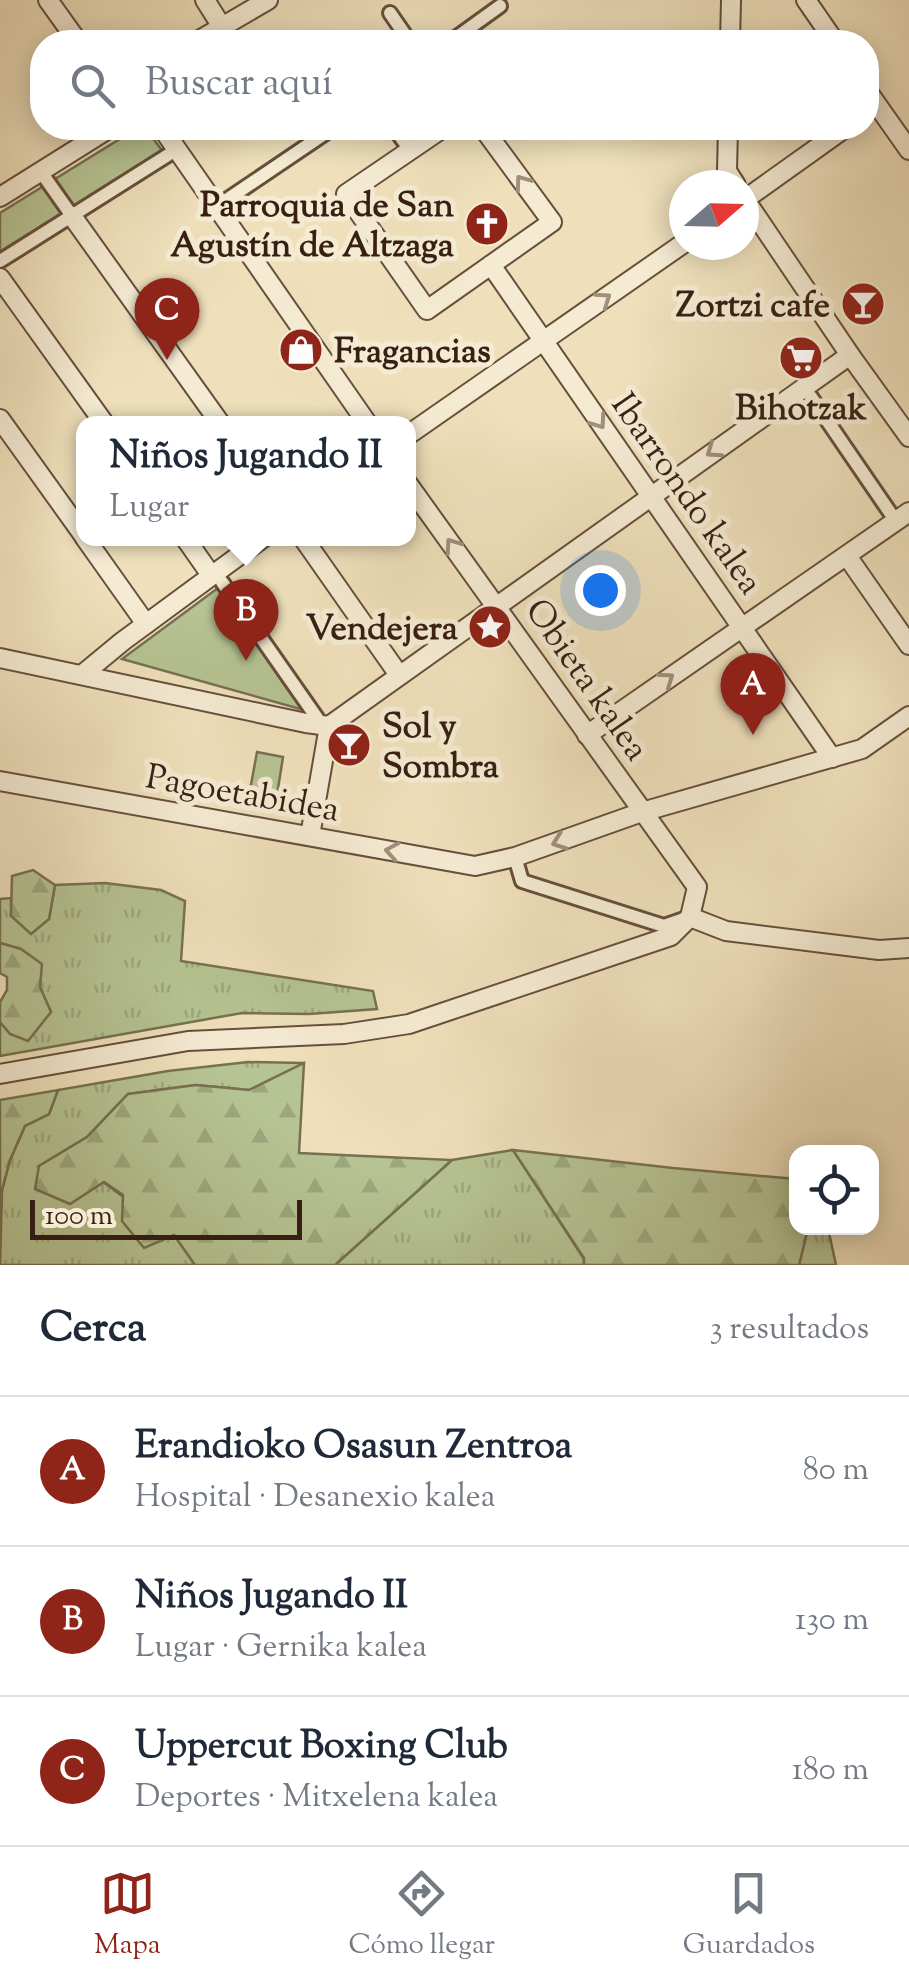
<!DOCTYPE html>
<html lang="es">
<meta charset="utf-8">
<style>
:root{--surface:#fff;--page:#f6f6f7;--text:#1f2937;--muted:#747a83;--line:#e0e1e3;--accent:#8f2418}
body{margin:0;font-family:"Sorts Mill Goudy",serif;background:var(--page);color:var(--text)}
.controls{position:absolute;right:30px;bottom:30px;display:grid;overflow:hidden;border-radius:20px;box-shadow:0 5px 25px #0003}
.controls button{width:90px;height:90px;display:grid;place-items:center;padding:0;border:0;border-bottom:2px solid var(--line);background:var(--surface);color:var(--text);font:50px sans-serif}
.compass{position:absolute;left:669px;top:170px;width:90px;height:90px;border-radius:50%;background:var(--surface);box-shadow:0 5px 25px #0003;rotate:70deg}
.scale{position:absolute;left:30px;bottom:25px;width:272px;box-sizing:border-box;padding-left:10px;border:5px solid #381f13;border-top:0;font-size:28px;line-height:35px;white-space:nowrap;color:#381f13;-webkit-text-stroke:8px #f5ebd3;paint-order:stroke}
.you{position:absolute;left:600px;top:590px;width:35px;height:35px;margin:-25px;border:8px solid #fff;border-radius:50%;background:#1a73e8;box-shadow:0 0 0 15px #1a73e833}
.badge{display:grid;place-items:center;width:65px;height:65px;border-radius:50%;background:var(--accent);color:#fff;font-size:32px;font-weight:700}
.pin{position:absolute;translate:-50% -82px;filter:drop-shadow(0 2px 5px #0008)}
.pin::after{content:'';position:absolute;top:52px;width:35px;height:30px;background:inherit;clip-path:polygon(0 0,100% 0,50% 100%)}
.popup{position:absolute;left:76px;top:416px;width:340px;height:130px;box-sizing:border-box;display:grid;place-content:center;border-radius:20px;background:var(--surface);filter:drop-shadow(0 2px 8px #0005);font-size:32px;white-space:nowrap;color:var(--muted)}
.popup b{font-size:38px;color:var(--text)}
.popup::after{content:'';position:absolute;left:50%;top:100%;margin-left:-20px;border:20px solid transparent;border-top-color:var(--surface)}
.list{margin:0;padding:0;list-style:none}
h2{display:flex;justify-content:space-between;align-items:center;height:130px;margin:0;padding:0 40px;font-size:42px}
h2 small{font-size:32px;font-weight:400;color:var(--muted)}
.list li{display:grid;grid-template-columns:65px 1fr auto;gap:30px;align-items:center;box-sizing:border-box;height:150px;padding:0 40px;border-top:2px solid var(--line)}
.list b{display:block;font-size:38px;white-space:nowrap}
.list p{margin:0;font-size:32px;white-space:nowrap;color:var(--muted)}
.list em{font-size:32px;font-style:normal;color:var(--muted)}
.icon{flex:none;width:55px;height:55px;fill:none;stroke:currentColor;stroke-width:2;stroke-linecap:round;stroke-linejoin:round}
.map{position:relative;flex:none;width:909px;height:1265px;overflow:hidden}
.search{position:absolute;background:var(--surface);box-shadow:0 5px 25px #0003;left:30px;right:30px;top:30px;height:110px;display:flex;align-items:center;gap:25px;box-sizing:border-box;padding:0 35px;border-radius:40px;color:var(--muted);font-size:38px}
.sheet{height:580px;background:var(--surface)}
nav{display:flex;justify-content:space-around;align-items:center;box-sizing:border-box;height:140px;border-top:2px solid var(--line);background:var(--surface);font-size:28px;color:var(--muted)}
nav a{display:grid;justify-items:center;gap:5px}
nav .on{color:var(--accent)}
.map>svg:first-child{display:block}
.grass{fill:url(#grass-tufts);stroke:#777152;stroke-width:2.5}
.forest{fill:url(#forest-firs);stroke:#777152;stroke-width:2.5}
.green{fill:#b6c392;stroke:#777152;stroke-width:2.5}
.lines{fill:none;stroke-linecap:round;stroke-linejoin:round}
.pedestrian-casing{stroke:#664f3d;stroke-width:18}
.minor-casing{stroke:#664f3d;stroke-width:22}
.pedestrian{stroke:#f5ebd3;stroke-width:12}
.minor{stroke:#f5ebd3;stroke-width:18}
.oneway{stroke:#a08f7d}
.labels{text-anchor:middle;stroke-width:10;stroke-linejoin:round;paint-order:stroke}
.poi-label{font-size:35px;font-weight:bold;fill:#381f13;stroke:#f5ebd3;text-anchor:end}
.street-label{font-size:35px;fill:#381f13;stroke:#f5ebd3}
</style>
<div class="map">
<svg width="909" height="1265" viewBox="0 0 909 1265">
<defs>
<pattern id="grass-tufts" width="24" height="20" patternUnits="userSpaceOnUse" patternTransform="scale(2.5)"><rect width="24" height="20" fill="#b6c392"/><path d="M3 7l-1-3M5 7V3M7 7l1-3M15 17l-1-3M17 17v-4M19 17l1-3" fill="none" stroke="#9da77d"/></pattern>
<pattern id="forest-firs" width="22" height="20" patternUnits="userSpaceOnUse" patternTransform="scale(2.5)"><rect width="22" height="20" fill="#b6c392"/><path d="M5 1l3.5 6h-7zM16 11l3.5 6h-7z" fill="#9da77d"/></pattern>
</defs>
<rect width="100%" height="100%" fill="#efe0bb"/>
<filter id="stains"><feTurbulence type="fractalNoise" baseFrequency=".002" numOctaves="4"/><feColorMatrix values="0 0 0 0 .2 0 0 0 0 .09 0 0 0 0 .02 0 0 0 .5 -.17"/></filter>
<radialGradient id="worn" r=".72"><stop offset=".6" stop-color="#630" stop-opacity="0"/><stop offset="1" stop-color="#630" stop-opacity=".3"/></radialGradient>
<!-- grass -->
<g class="grass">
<polygon points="105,883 161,890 185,901 181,961 373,991 377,1009 309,1014 242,1013 0,1056 0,1022 11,1034 51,1012 21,949 0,943 0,899 11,898 11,916 49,919 55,885"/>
<polygon points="248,1062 304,1063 249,1090 196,1085 128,1094 87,1137 39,1166 103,1182 174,1234 195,1265 0,1265 2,1190 10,1160 25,1126 49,1114 58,1090 168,1071"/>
<polygon points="513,1150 584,1259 584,1265 335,1265 452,1160"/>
<polygon points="808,1228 828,1228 836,1265 799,1265"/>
</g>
<!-- forest -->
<g class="forest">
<polygon points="33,870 55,885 49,919 31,934 11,916 12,876"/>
<polygon points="0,943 21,949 42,964 40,987 51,1012 28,1041 10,1034 0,1022 0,1002 7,990 7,977 0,973"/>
<polygon points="304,1063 299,1153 452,1160 335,1265 195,1265 174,1235 144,1248 122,1221 123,1195 104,1182 70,1204 35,1189 39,1166 87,1137 128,1094 196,1085 249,1090"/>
<polygon points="58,1090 49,1114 25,1126 10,1160 2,1190 0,1224 0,1100"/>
<polygon points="513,1150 673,1168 796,1179 796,1228 808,1228 799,1265 584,1265 584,1258"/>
</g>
<!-- green -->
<g class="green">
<polygon points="143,128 147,130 163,152 0,252 0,213 136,129"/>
<polygon points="222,585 311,712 122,659"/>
<polygon points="257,752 283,757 277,795 250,790"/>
</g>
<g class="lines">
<defs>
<g id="pedestrian">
<polyline points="390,13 410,42"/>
<polyline points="450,42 500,6"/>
<polyline points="394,128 410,150"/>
<polyline points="46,179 72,216"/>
<polyline points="225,201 333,128"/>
<polyline points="0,261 168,155"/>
<polyline points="811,397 891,514"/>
<polyline points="222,582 317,718"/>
<polyline points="515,857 522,881 664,926 687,918"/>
</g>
<g id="minor">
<polyline points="48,0 78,42"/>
<polyline points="205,0 222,27"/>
<polyline points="806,0 835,42"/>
<polyline points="196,42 268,0"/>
<polyline points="730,42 731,0"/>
<polyline points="866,89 909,150"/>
<polyline points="162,128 367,423"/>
<polyline points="443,128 346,194 427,310 552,222 483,128"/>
<polyline points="728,128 727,171 736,185"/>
<polyline points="0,197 110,128"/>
<polyline points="744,198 850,355 909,437"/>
<polyline points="744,200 845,128"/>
<polyline points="72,216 220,423"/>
<polyline points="491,265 832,758"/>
<polyline points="0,278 104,423"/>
<polyline points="0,419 84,536"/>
<polyline points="408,435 684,243"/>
<polyline points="408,484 697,887 690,917"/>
<polyline points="85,538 146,624"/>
<polyline points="185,538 211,575"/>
<polyline points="303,538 399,675"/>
<polyline points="847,556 909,645"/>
<polyline points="0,658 306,723 329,726"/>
<polyline points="83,674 123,641 263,538"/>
<polyline points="587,735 909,512"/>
<polyline points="0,781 475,866 515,857 642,812 862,749 909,716"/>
<polyline points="310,836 329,726 850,355"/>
<polyline points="690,917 726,931 879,950 909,948"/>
<polyline points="0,1074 188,1041 344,1034 409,1024 671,936 690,917"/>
</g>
</defs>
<!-- pedestrian casing -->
<use href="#pedestrian" class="pedestrian-casing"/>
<!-- minor casing -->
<use href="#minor" class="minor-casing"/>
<!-- pedestrian -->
<use href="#pedestrian" class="pedestrian"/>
<!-- minor -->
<use href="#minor" class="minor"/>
</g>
<!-- one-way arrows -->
<defs><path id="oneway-chevron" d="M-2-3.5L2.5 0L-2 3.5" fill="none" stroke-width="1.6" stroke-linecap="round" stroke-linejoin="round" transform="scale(2.5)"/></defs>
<g class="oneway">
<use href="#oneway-chevron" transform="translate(522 182) rotate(-126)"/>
<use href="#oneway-chevron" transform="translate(604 299) rotate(-35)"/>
<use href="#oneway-chevron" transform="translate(599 422) rotate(55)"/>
<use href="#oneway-chevron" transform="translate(713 451) rotate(145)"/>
<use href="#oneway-chevron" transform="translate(452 545) rotate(-125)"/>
<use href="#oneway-chevron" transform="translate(667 679) rotate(-35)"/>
<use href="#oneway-chevron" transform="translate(559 842) rotate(160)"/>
<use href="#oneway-chevron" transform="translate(392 851) rotate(-170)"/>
</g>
<!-- icons -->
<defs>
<symbol id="church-disc" viewBox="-11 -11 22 22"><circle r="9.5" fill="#8f2418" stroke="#f5ebd3"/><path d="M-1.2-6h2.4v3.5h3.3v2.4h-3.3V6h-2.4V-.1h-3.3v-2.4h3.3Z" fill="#fff"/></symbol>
<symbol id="bar-disc" viewBox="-11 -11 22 22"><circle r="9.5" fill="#8f2418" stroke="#f5ebd3"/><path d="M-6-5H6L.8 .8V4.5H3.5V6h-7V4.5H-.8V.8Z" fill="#fff"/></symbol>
<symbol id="shop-disc" viewBox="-11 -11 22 22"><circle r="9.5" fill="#8f2418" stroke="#f5ebd3"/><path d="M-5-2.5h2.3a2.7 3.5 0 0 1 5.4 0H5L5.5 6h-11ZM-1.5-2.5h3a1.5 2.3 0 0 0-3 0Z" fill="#fff"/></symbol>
<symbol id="supermarket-disc" viewBox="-11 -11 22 22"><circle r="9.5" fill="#8f2418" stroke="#f5ebd3"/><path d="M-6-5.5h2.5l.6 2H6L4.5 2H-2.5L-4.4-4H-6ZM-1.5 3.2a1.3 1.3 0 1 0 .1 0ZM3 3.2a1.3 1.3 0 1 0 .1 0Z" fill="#fff"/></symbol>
<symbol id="sight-disc" viewBox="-11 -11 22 22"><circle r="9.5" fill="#8f2418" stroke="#f5ebd3"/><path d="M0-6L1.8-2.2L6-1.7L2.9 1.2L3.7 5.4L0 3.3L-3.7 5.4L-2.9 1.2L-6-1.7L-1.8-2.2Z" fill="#fff"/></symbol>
</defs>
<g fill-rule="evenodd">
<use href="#church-disc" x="462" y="199" width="50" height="50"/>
<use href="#bar-disc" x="838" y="279" width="50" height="50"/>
<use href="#shop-disc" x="276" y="325" width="50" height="50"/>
<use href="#supermarket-disc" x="776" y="333" width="50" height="50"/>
<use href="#sight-disc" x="465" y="602" width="50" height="50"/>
<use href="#bar-disc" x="324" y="720" width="50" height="50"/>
</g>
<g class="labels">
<!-- poi labels -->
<g class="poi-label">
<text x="454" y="216">Parroquia de San<tspan x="454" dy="40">Agustín de Altzaga</tspan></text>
<text x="830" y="316">Zortzi cafe</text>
<text x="334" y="362" text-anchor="start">Fragancias</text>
<text x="801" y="419" text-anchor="middle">Bihotzak</text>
<text x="458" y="639">Vendejera</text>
<text x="382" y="737" text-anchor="start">Sol y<tspan x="382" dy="40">Sombra</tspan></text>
</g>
<!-- street labels -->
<g class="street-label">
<text transform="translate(688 493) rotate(55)" y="12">Ibarrondo kalea</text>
<text transform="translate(588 679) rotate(55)" y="12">Obieta kalea</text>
<text transform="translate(243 792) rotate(10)" y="12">Pagoetabidea</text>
</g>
</g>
<rect width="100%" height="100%" filter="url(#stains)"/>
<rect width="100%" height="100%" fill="url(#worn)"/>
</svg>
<div class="controls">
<button><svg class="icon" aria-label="locate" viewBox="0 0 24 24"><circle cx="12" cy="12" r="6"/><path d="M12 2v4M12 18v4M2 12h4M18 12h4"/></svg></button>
</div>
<svg class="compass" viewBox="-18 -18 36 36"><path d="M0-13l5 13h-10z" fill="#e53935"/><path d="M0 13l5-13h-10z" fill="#747a83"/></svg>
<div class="scale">100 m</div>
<div class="you"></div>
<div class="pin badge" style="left:753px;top:735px">A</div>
<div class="pin badge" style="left:246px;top:661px">B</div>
<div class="popup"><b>Niños Jugando II</b>Lugar</div>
<div class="pin badge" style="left:167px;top:360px">C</div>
<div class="search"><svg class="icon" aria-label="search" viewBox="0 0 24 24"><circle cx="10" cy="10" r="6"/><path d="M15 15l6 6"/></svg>Buscar aquí</div>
</div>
<section class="sheet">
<h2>Cerca<small>3 resultados</small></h2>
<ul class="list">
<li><span class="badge">A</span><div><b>Erandioko Osasun Zentroa</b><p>Hospital · Desanexio kalea</p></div><em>80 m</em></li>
<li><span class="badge">B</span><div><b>Niños Jugando II</b><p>Lugar · Gernika kalea</p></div><em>130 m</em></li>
<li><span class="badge">C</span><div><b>Uppercut Boxing Club</b><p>Deportes · Mitxelena kalea</p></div><em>180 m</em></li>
</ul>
</section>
<nav>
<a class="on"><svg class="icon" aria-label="map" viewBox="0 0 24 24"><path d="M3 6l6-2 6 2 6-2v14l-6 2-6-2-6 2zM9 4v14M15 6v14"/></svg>Mapa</a>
<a><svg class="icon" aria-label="directions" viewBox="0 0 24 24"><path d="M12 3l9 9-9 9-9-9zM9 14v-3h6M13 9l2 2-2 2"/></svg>Cómo llegar</a>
<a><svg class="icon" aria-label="saved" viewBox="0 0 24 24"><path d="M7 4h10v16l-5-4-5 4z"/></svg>Guardados</a>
</nav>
